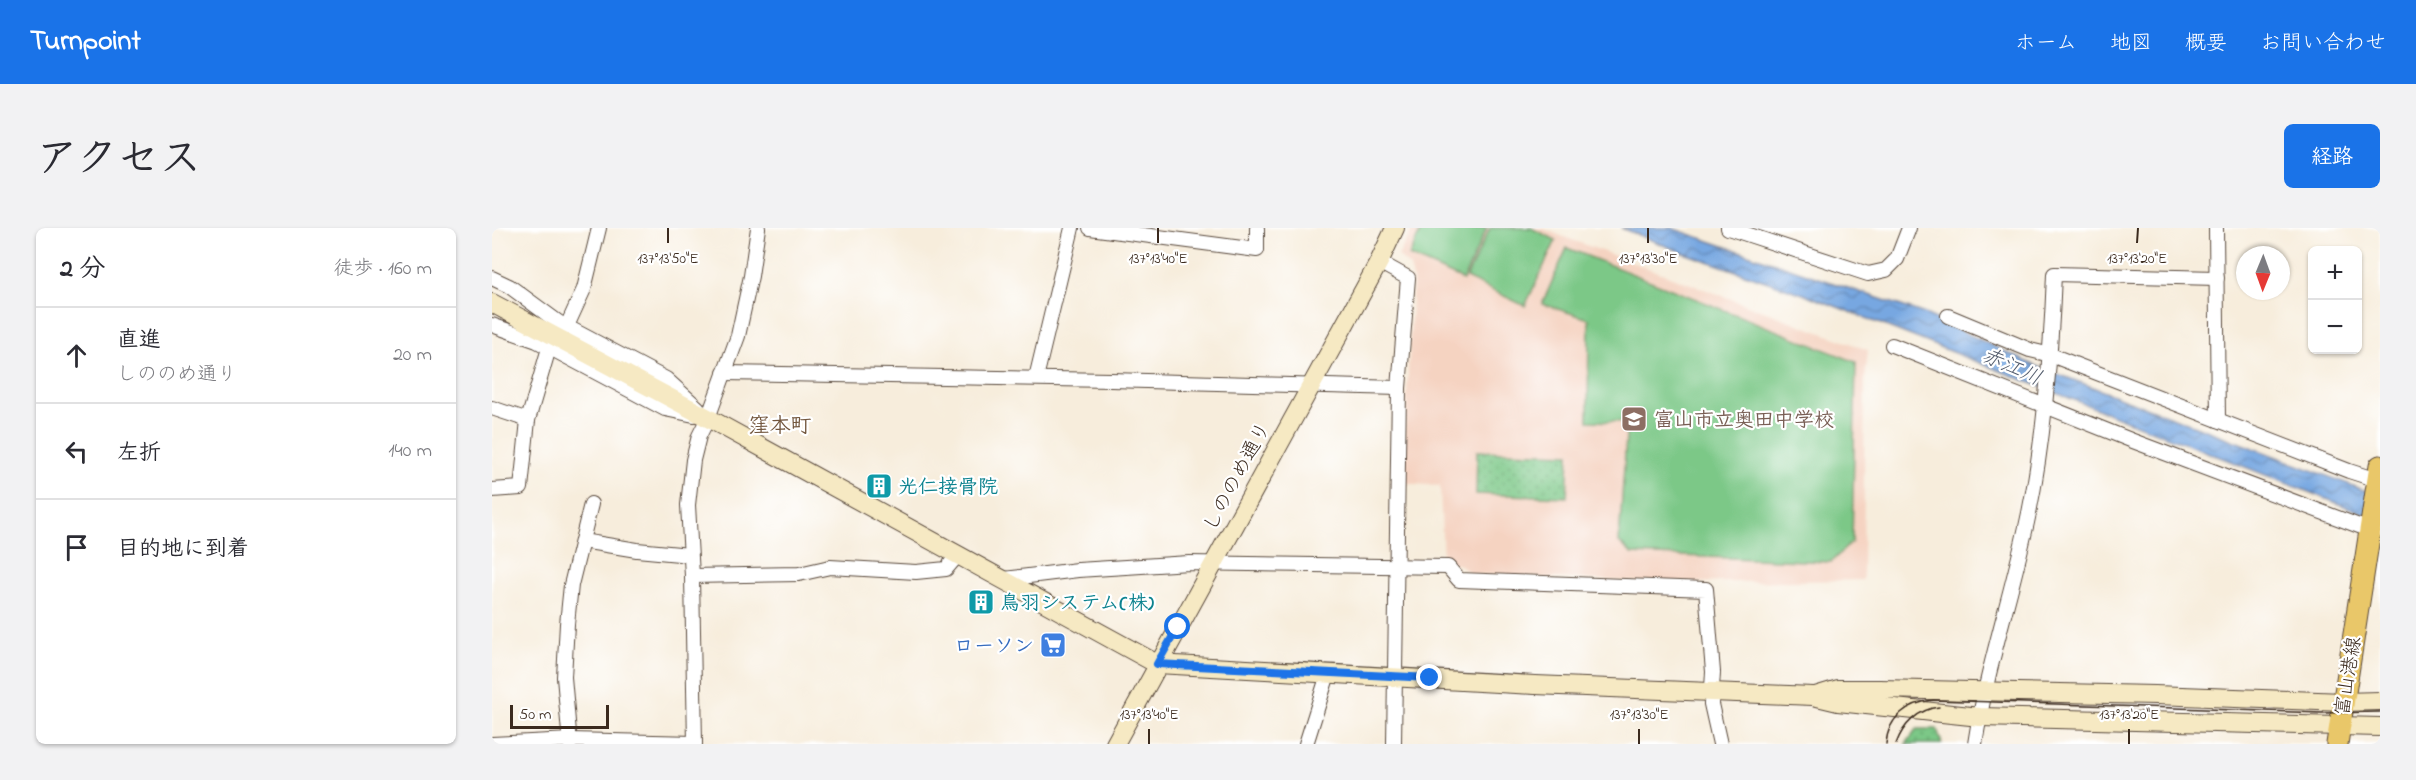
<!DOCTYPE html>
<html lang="ja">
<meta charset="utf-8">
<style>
:root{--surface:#fff;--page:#f2f2f3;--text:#2b2b33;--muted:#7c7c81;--line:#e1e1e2;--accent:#1a73e8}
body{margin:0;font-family:"Indie Flower","Klee One",sans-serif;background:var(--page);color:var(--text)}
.controls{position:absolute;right:18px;top:18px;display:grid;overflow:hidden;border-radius:9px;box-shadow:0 2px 4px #0004}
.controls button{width:54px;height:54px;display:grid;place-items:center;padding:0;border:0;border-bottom:2px solid var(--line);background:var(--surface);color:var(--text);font:30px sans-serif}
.compass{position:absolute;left:1744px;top:18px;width:54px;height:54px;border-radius:50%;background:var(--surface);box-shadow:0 2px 4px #0004;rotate:181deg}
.scale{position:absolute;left:18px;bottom:15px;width:99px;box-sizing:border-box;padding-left:6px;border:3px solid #3b2a1e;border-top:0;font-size:16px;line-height:21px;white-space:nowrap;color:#3b2a1e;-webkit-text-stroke:4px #fff;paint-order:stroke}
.stop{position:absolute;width:18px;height:18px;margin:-14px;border:4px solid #1a73e8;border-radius:50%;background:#fff}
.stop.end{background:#1a73e8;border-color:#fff;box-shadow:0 2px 6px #0008}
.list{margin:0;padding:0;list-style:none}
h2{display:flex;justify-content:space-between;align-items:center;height:78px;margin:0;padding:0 24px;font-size:26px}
h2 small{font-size:20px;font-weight:400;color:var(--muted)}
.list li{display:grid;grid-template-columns:39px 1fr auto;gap:18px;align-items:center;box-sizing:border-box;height:96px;padding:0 24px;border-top:2px solid var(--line)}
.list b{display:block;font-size:22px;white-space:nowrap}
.list p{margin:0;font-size:20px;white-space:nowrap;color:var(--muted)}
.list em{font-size:20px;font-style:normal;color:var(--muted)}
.icon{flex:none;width:33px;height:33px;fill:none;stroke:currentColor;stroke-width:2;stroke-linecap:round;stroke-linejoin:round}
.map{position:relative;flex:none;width:1888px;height:516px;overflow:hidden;border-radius:9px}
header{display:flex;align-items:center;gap:36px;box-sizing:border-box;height:84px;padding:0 30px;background:var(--accent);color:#fff}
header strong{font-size:28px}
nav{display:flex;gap:33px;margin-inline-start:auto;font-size:21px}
.intro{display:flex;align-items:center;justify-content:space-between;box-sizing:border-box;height:144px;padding:0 36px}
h1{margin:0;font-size:42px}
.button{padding:15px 27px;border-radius:9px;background:var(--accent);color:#fff;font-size:21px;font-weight:700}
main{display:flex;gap:36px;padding:0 36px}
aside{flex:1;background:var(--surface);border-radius:9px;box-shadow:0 2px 4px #0004}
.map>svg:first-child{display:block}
.built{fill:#f5d3c1}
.grass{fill:url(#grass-dots);stroke:#5b7952;stroke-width:1.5}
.garden{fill:#7bc887;stroke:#5b7952;stroke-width:1.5}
.water{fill:url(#water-waves);stroke:#596880;stroke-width:1.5}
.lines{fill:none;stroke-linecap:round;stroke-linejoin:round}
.street-casing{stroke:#57473a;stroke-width:16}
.secondary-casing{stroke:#57473a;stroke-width:20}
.primary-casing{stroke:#57473a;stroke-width:23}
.street{stroke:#fff;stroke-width:14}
.secondary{stroke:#f6e9c3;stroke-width:18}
.primary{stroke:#e9c769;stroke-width:21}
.tram{stroke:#3b2a1e;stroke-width:1.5}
.route{stroke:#1a73e8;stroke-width:8}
.ticks{fill:none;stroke:#3b2a1e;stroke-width:2}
.labels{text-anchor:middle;stroke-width:4.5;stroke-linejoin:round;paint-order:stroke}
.education-label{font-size:20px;font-weight:bold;fill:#785e54;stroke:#fff;text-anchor:start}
.street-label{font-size:20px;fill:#3b2a1e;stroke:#fff}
.culture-label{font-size:20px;font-weight:bold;fill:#0d838f;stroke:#fff;text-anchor:start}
.shop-label{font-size:20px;font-weight:bold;fill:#366cbe;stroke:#fff;text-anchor:end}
.water-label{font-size:21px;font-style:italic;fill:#535c6c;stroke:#fff}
.neighbourhood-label{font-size:21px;font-weight:bold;fill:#72563d;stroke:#fff}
.ticks-label{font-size:15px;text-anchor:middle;fill:#3b2a1e;stroke:#fff;stroke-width:4.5;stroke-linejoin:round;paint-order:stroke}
</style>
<header>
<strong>Turnpoint</strong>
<nav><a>ホーム</a><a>地図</a><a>概要</a><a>お問い合わせ</a></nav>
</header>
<div class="intro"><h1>アクセス</h1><a class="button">経路</a></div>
<main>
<aside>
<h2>2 分<small>徒歩 · 160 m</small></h2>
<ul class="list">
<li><svg class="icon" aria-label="ahead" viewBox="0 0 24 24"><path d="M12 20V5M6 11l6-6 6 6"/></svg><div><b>直進</b><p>しののめ通り</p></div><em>20 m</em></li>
<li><svg class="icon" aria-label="left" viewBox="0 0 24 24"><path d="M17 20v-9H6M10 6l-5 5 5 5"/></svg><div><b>左折</b></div><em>140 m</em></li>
<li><svg class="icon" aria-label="arrive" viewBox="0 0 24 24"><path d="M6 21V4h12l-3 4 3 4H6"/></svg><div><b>目的地に到着</b></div></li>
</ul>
</aside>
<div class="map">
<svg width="1888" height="516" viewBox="0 0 1888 516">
<defs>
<pattern id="grass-dots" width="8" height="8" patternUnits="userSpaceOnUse" patternTransform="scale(1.5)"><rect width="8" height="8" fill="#7bc887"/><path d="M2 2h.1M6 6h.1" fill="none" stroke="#66a36e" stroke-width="1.8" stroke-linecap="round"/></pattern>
<pattern id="water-waves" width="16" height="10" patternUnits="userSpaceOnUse" patternTransform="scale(1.5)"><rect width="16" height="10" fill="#77a7e1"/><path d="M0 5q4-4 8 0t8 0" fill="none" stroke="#6388b6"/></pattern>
</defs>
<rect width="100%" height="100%" fill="#fff"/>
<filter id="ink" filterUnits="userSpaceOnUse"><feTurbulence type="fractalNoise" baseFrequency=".0167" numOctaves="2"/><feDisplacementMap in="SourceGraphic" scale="12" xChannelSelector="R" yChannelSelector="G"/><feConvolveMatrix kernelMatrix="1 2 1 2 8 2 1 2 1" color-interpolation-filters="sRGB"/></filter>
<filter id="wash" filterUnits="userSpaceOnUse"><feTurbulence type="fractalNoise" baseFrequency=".008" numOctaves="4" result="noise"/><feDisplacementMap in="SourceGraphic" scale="24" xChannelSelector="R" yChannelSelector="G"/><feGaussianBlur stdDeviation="1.35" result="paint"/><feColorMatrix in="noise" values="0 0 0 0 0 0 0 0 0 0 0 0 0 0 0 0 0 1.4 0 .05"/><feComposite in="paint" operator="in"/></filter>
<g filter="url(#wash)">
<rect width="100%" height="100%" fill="#f7eddc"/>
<!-- built -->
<polygon class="built" points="921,0 1048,0 1376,122 1373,152 1371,352 1172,355 979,346 968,337 951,333 948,258 910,255 921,51 918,39 906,28"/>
<!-- grass -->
<g class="grass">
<polygon points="985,223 1077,226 1075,269 984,266"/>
<polygon points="1425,501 1445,501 1450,516 1414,516"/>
</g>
<!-- garden -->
<g class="garden">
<polygon points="930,0 995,0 971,52 917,28"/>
<polygon points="998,0 1039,0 1064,12 1033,78 974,50"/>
<polygon points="1075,20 1364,134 1360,314 1339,334 1140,326 1127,314 1135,194 1096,193 1097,91 1050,76"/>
</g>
<!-- water -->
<polygon class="water" points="1129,0 1179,0 1433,86 1542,137 1888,268 1888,292 1320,69 1189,24"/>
</g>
<g filter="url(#ink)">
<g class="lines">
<defs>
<g id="street">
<polyline points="598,0 765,22 765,0"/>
<polyline points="1236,0 1376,46 1394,42 1405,31 1417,0"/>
<polyline points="1724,0 1726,192"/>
<polyline points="887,34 916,50 907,160 902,516"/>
<polyline points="0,50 17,58 66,94 174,151 206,180"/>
<polyline points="1456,88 1538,122 1559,127 1857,243 1888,253"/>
<polyline points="0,97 45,113 173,181 202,187"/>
<polyline points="75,98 92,61 107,0"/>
<polyline points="1400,117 1641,213 1883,304"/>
<polyline points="232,145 619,152 907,160"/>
<polyline points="544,150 580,0"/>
<polyline points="0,180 36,192"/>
<polyline points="0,262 29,260 36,192 57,120"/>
<polyline points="90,313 145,322 198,327"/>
<polyline points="200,348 307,346 338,339 424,344 454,341 466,327"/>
<polyline points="512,351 586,342 697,335 956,339 967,352 1214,361 1221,444 1219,476 1228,516"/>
<polyline points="0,516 78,512 203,515"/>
<polyline points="78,516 72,449 75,396 79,357 99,276"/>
<polyline points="203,516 200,348 196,277 201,232 207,208 216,190 246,108 259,48 266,0"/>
<polyline points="814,516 836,446"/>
<path d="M1483,516C1495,438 1521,363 1537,285C1553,207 1559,126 1562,46L1725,50"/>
</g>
<g id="secondary">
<polyline points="0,75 216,190 665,436 1043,457 1321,468 1346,474 1488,489 1888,499"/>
<polyline points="1323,468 1346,461 1387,461 1663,467 1851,474 1888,473"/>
<polyline points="623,516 887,34 903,0"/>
</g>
<polyline id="primary" points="1845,516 1888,238"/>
</defs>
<!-- street casing -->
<use href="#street" class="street-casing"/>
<!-- secondary casing -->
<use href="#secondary" class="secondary-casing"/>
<!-- primary casing -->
<use href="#primary" class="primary-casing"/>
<!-- street -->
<use href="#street" class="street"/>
<!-- secondary -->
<use href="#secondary" class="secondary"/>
<!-- primary -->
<use href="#primary" class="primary"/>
<!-- tram -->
<g class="tram">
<path d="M1394,516C1396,489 1416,475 1441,472L1830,485L1888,484"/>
<path d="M1404,516C1411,497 1426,481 1447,479"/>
</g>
</g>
</g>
<g class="lines" filter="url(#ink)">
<!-- route -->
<polyline class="route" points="686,399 665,436 938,450"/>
</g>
<!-- ticks -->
<path class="ticks" d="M176,15V0M666,15V0M1156,15V0M1645,15L1646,0M657,516V501M1147,516V501M1637,516V501"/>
<!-- icons -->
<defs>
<symbol id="school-square" viewBox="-11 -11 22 22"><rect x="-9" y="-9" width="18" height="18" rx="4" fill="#8d6e63" stroke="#fff"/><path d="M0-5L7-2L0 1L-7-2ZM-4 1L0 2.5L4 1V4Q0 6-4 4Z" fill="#fff"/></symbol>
<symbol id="building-square" viewBox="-11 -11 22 22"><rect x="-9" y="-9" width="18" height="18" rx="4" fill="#0f9aa8" stroke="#fff"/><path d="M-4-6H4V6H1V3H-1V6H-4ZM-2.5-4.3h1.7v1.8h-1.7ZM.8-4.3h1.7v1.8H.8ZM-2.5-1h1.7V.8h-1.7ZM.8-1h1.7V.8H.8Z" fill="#fff"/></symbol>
<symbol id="supermarket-square" viewBox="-11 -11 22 22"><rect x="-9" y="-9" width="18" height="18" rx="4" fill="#3f7fe0" stroke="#fff"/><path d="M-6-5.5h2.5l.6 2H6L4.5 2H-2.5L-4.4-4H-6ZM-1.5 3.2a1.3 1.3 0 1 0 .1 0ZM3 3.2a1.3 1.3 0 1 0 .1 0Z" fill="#fff"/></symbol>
</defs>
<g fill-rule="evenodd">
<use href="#school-square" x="1127" y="176" width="30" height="30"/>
<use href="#building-square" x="372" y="243" width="30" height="30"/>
<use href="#building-square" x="474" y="359" width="30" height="30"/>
<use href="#supermarket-square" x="546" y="402" width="30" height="30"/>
</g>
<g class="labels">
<!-- education labels -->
<g class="education-label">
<text x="1162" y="198">富山市立奥田中学校</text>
</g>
<!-- street labels -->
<g class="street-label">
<text transform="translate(744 248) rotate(-62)" y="7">しののめ通り</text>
<text transform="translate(1855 448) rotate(-81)" y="7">富山港線</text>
</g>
<!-- culture labels -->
<g class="culture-label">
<text x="406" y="265">光仁接骨院</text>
<text x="508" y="381">鳥羽システム(株)</text>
</g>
<!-- shop labels -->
<g class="shop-label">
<text x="542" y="424">ローソン</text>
</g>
<!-- water labels -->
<g class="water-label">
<text transform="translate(1520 138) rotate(24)" y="7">赤江川</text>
</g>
<!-- neighbourhood labels -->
<g class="neighbourhood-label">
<text x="288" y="204">窪本町</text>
</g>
</g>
<g class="ticks-label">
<text x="176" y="35">137°13'50"E</text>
<text x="666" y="35">137°13'40"E</text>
<text x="1156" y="35">137°13'30"E</text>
<text x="1645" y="35">137°13'20"E</text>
<text x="657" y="491">137°13'40"E</text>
<text x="1147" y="491">137°13'30"E</text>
<text x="1637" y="491">137°13'20"E</text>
</g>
</svg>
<div class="controls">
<button>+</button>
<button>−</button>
</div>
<svg class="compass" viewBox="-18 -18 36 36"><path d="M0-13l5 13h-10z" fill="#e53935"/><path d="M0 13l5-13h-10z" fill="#7c7c81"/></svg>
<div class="scale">50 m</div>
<div class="stop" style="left:686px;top:399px"></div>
<div class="stop end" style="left:938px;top:450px"></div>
</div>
</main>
